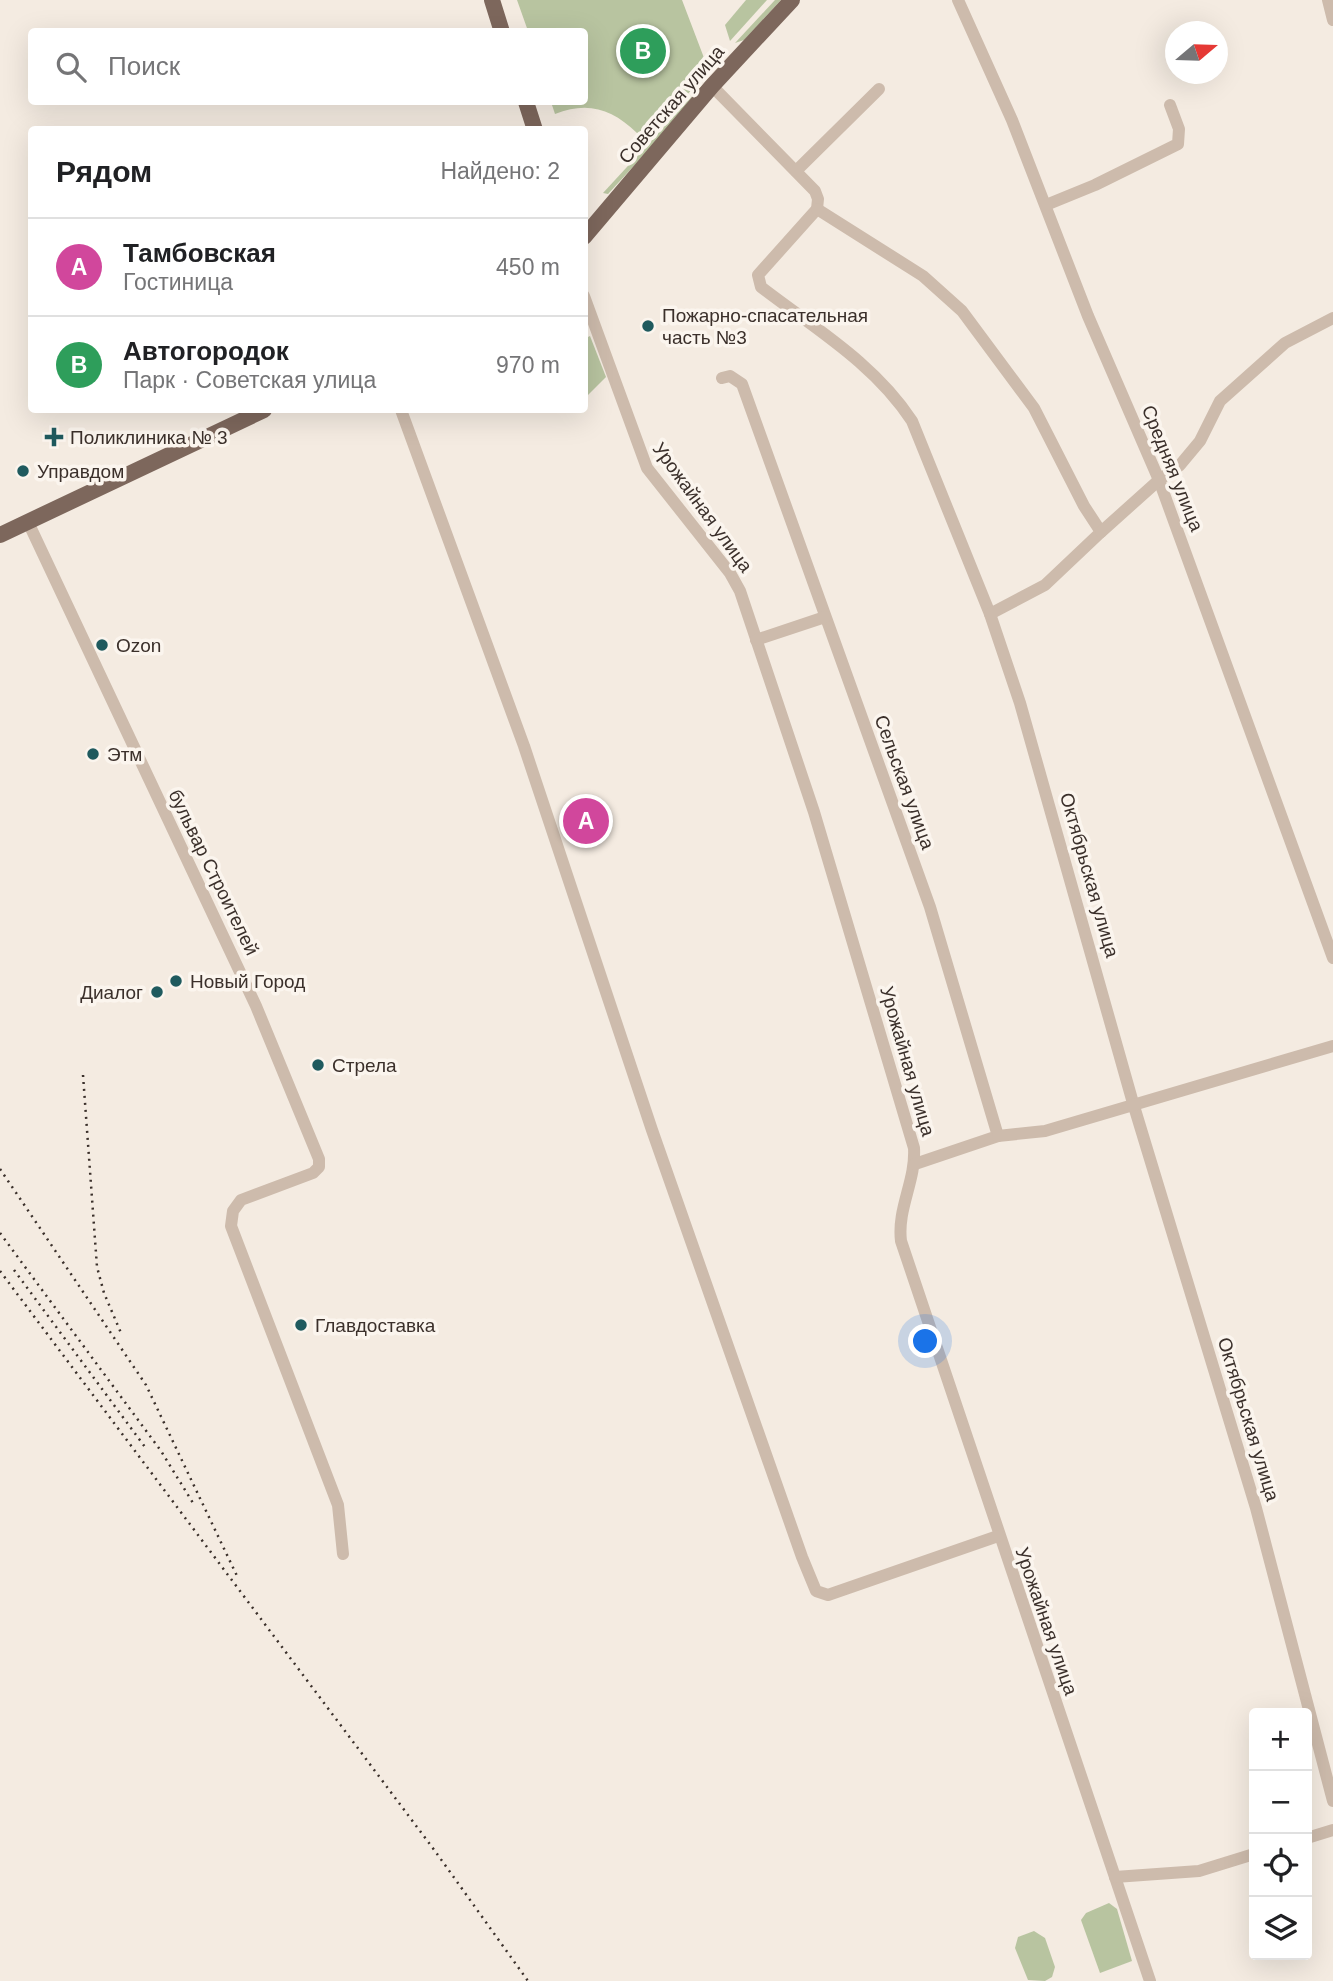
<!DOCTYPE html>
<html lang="ru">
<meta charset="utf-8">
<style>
:root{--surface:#fff;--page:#f6f6f6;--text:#202124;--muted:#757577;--line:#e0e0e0;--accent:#d93025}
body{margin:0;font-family:Arial,sans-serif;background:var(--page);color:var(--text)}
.controls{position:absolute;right:21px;bottom:21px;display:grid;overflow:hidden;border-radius:7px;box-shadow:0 7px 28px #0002}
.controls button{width:63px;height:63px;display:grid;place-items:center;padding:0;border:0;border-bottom:2px solid var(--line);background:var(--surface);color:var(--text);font:35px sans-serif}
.compass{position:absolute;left:1165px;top:21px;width:63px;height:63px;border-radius:50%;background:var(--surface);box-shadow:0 7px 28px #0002;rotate:71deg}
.you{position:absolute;left:926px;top:1342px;width:24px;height:24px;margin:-18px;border:5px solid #fff;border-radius:50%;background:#1a73e8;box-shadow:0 0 0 10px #1a73e833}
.badge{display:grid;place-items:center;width:46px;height:46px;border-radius:50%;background:var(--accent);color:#fff;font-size:23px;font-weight:700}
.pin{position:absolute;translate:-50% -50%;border:4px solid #fff;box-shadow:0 2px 7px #0006}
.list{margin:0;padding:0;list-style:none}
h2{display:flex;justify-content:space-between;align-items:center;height:91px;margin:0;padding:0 28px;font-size:30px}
h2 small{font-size:23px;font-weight:400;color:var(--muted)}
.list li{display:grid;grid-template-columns:46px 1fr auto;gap:21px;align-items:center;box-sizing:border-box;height:98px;padding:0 28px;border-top:2px solid var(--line)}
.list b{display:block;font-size:26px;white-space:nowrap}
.list p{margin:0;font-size:23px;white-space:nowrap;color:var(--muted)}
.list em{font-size:23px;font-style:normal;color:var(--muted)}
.icon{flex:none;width:38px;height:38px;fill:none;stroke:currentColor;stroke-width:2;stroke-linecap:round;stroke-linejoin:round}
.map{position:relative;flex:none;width:1333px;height:1981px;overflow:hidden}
.search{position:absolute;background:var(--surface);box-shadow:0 7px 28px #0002;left:28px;top:28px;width:560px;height:77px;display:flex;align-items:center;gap:18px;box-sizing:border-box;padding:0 24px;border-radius:7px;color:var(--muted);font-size:26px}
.panel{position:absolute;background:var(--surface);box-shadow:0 7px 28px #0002;left:28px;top:126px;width:560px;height:287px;border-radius:7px}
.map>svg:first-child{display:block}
.green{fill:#b8c4a0}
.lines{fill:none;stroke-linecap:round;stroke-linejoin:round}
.minor{stroke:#cdbbac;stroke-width:12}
.major{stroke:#7d675c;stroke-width:16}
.rail{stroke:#3b302b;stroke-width:2.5;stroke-dasharray:2 5;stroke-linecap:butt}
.poi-dot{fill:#1f5a5e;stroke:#fbf5ee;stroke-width:2.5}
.labels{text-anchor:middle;stroke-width:7;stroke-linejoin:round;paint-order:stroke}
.street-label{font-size:19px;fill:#3b302b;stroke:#fbf5ee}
.poi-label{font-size:19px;fill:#3b302b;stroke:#fbf5ee;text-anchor:start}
</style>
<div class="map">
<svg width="1333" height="1981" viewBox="0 0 1333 1981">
<rect width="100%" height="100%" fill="#f4ebe1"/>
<!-- green -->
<g class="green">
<path d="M517,0H682L709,71L652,133H637C612,109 588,101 555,114L551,102H584V32L528,31Z"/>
<polygon points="746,0 767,0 730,41 725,25"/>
<polygon points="775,0 781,0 744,40 735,43"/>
<polygon points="709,78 708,85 608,194 603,193"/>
<polygon points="590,336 606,377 587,396 584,339"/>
<polygon points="1109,1903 1117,1909 1132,1961 1100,1973 1081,1920 1086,1913"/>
<polygon points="1034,1931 1045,1938 1055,1967 1052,1977 1045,1981 1028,1980 1015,1948 1018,1937"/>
</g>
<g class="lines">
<!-- minor -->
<g class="minor">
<polyline points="958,0 1012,120 1088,316 1159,480 1333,958"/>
<polyline points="1328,0 1333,20"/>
<path d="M712,86L815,191L818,199L817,209L758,275L761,287C814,328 874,363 912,421L990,614L1020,703L1133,1103L1256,1508L1333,1801"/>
<polyline points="796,171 879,89"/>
<polyline points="1046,205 1095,185 1178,144 1179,129 1170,105"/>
<polyline points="817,209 923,276 962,311 1034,408 1084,506 1101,532 1045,585 990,614"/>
<path d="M584,296L647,468L730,573L740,591L814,812L914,1148C916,1181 897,1208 901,1241L1150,1981"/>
<polyline points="722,378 730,376 742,384 930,907 998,1136 915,1164"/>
<polyline points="401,410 524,746 652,1130 802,1557 816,1591 828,1595 998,1536"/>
<polyline points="28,522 256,1006 319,1159 319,1167 313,1173 241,1200 233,1211 231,1226 338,1505 343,1554"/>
<polyline points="1101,532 1159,480 1180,465 1200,441 1220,401 1285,343 1333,318"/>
<polyline points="756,640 825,617"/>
<polyline points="998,1136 1045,1131 1333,1046"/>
<polyline points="1307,1838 1333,1830"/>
<polyline points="1115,1877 1199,1871 1254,1854"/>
</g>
<!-- major -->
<g class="major">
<polyline points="492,0 502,32"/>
<polyline points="526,102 535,130"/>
<polyline points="584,237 712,86 792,0"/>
<polyline points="0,535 264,410"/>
</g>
<!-- rail -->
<g class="rail">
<polyline points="83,1075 97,1267 104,1293 121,1333"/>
<polyline points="0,1169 146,1385 238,1578"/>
<polyline points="0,1233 161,1451 193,1503"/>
<polyline points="14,1270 145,1447"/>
<polyline points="0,1271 435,1851 528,1981"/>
</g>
</g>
<!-- markers -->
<g class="poi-dot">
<circle cx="648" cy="326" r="7"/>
<path d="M50.5 426.5h7v7h7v7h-7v7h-7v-7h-7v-7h7z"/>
<circle cx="23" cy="471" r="7"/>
<circle cx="102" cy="645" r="7"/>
<circle cx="93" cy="754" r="7"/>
<circle cx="176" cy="981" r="7"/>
<circle cx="157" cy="992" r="7"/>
<circle cx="318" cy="1065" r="7"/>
<circle cx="301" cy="1325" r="7"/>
</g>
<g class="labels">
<!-- street labels -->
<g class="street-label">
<text transform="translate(671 104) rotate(-49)" y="7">Советская улица</text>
<text transform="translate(1173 468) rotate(68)" y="7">Средняя улица</text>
<text transform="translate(703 507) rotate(54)" y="7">Урожайная улица</text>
<text transform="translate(905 782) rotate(70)" y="7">Сельская улица</text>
<text transform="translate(214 872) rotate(64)" y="7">бульвар Строителей</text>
<text transform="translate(1090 875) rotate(74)" y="7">Октябрьская улица</text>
<text transform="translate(908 1061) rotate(74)" y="7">Урожайная улица</text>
<text transform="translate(1249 1419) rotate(73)" y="7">Октябрьская улица</text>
<text transform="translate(1047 1621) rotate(71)" y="7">Урожайная улица</text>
</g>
<!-- poi labels -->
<g class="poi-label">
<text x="662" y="322">Пожарно-спасательная<tspan x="662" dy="22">часть №3</tspan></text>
<text x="70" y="444">Поликлиника № 3</text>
<text x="37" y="478">Управдом</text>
<text x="116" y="652">Ozon</text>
<text x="107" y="761">Этм</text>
<text x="190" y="988">Новый Город</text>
<text x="143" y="999" text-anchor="end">Диалог</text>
<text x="332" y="1072">Стрела</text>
<text x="315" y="1332">Главдоставка</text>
</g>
</g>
</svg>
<div class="controls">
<button>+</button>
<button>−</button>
<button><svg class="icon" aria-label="locate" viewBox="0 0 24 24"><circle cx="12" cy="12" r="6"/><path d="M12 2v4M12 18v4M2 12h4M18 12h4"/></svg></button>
<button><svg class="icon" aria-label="layers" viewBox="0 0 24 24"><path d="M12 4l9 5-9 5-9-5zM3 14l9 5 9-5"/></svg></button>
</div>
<svg class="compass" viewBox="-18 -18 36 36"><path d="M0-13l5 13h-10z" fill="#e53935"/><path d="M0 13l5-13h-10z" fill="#757577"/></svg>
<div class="you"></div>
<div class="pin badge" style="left:586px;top:821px;background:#d1479c">A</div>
<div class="pin badge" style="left:643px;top:51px;background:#2e9e5b">B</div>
<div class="search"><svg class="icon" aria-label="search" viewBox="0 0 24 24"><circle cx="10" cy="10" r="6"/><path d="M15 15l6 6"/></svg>Поиск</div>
<section class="panel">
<h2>Рядом<small>Найдено: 2</small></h2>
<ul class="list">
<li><span class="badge" style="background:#d1479c">A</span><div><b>Тамбовская</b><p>Гостиница</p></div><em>450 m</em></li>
<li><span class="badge" style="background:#2e9e5b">B</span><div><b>Автогородок</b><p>Парк · Советская улица</p></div><em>970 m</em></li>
</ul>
</section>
</div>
